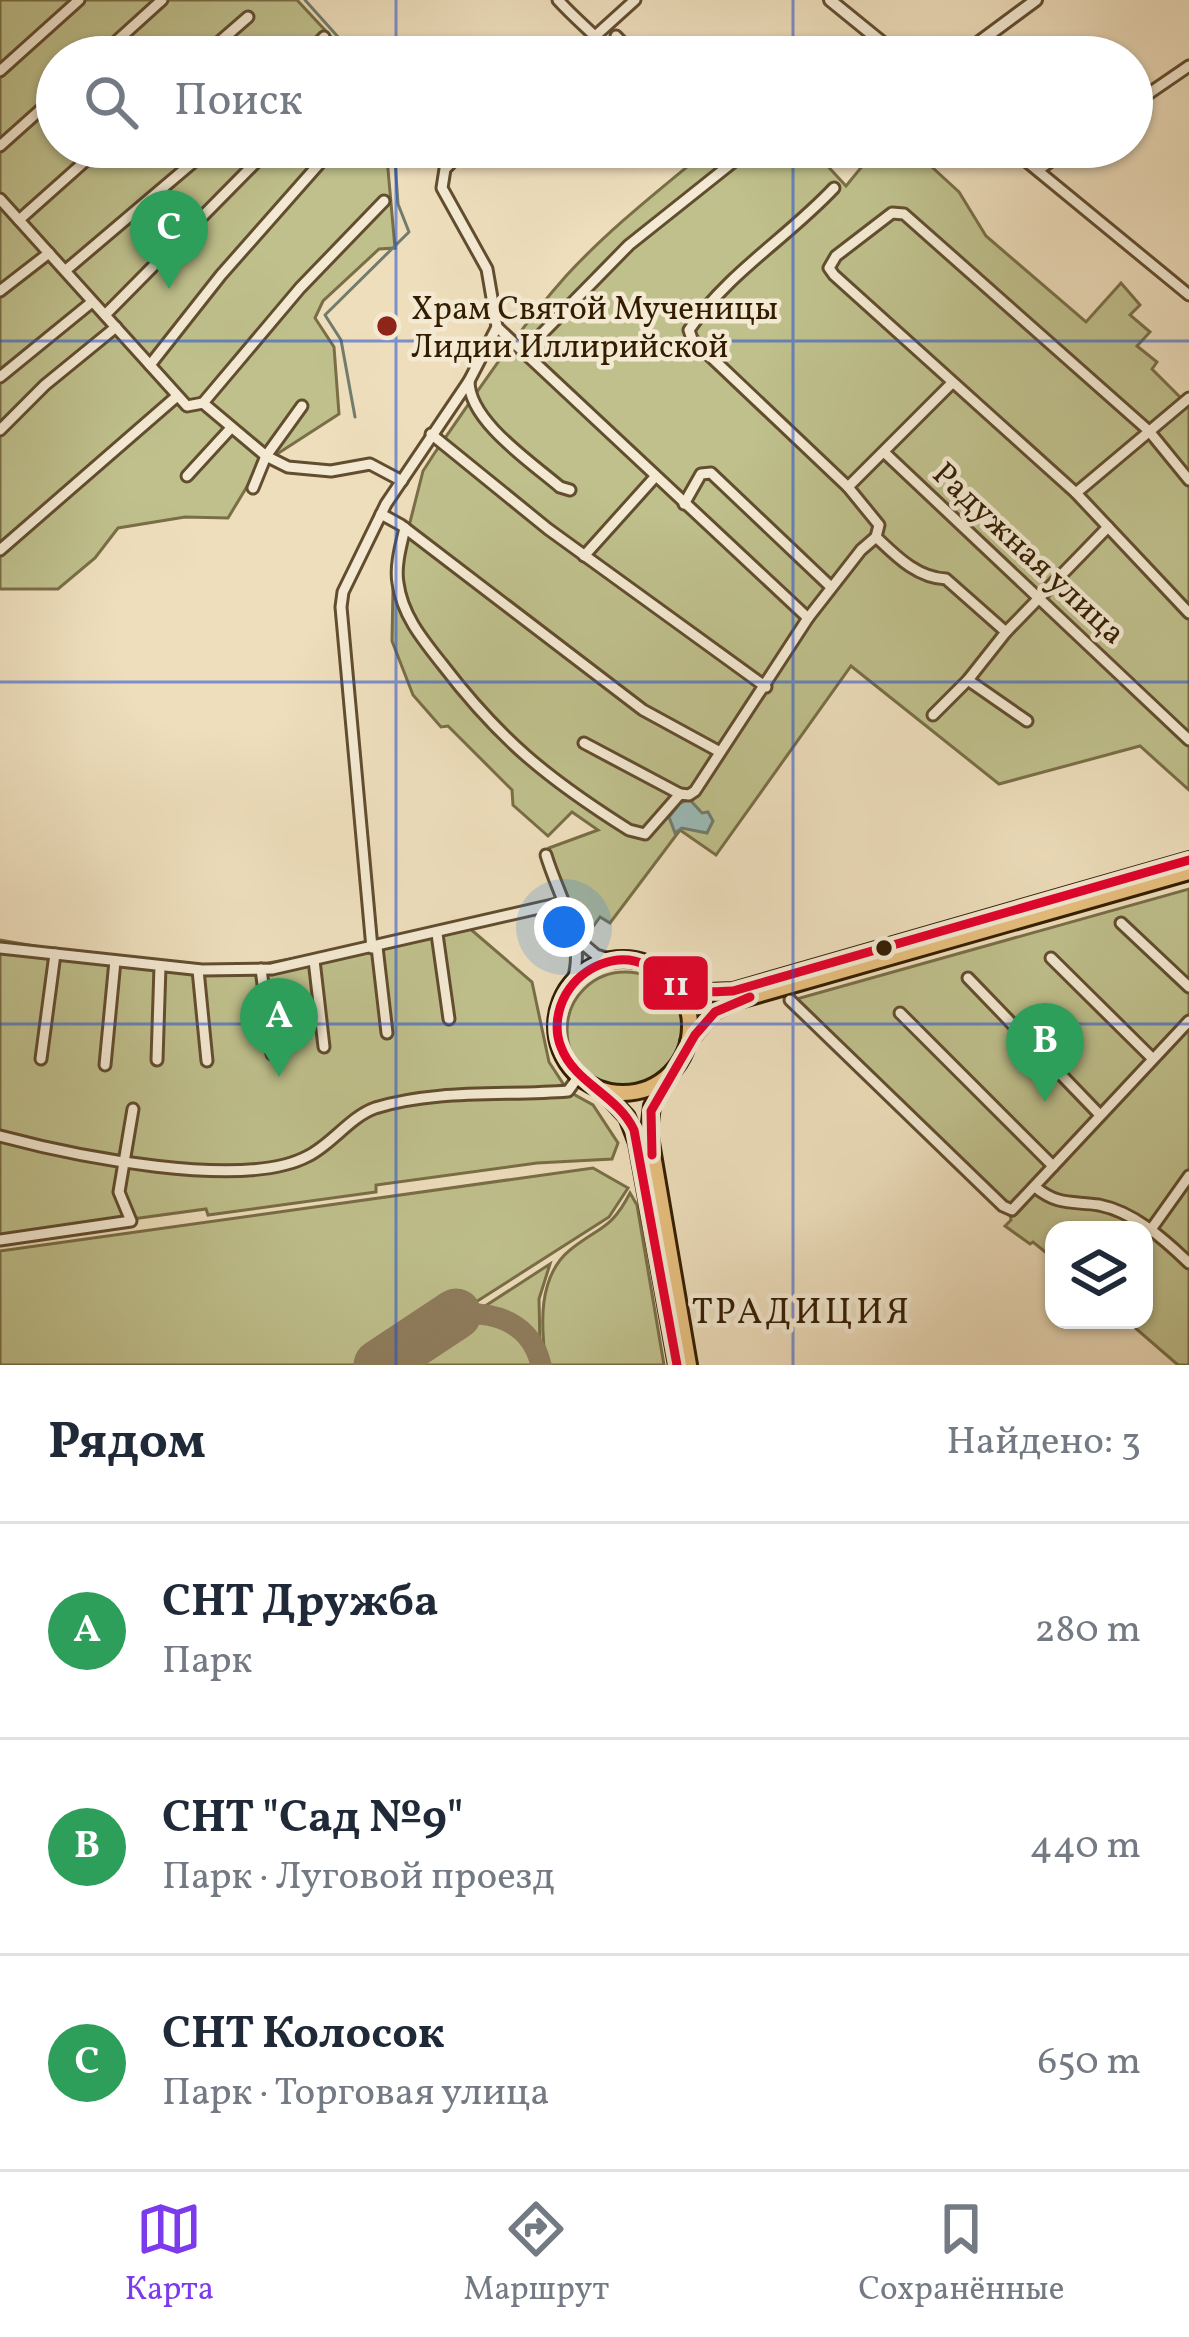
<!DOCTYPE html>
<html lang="ru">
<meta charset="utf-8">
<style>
:root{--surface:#fff;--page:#f6f6f7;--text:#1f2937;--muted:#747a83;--line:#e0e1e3;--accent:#7c3aed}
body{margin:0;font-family:Vollkorn,serif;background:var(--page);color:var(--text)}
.controls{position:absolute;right:36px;bottom:36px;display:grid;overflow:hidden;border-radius:24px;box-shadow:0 3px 9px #0004}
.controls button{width:108px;height:108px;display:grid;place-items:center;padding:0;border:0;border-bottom:3px solid var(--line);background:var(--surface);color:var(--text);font:60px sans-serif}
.you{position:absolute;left:564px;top:927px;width:42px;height:42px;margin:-30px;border:9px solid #fff;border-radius:50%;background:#1a73e8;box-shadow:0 0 0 18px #1a73e833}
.badge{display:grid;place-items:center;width:78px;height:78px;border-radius:50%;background:var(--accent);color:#fff;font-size:39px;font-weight:700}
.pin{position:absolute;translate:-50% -99px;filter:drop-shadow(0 3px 6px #0008)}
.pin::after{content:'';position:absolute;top:63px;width:42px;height:36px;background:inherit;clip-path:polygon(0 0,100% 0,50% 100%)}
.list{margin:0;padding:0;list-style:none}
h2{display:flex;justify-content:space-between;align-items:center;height:156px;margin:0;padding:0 48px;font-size:51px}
h2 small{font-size:39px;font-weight:400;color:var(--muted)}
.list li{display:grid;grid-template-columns:78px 1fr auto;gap:36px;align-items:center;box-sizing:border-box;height:216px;padding:0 48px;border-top:3px solid var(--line)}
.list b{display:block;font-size:45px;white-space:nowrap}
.list p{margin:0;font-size:39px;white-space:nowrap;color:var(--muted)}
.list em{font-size:39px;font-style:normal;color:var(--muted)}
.icon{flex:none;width:66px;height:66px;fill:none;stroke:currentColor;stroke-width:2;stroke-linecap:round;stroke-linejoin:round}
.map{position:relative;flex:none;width:1189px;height:1365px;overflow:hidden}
.search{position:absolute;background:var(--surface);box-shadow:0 3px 9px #0004;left:36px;right:36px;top:36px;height:132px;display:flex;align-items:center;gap:30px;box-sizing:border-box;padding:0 42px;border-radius:66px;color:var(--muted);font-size:45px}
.sheet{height:804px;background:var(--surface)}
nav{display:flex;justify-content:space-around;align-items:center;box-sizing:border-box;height:168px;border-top:3px solid var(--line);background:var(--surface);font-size:33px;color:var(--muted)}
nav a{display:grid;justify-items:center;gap:6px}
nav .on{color:var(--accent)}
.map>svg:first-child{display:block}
.green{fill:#bfc08c;stroke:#796e46;stroke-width:3}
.water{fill:#9bbbb7;stroke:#717c6e;stroke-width:3}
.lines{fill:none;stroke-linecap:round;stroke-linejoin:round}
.stream{stroke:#717c6e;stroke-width:3}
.taxiway{stroke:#907e5e;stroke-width:21}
.runway{stroke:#907e5e;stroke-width:51}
.minor-casing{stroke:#624d2f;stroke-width:15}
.tertiary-casing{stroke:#624d2f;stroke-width:16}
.primary-casing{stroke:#331d00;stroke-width:20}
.minor{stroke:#f4ead3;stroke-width:9}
.tertiary{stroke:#f4ead3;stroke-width:10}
.primary{stroke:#e7bf7e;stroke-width:14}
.bus-1-casing{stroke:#f4ead3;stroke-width:18}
.bus-1{stroke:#e4002b;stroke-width:9}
.grid{fill:none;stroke:#1d4ed8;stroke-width:3;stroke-opacity:0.55}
.poi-dot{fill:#8f2418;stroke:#f4ead3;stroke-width:4.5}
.bus-dot{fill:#331d00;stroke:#f4ead3;stroke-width:4.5}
.labels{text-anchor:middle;stroke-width:9;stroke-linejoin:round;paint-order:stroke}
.poi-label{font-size:33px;fill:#331d00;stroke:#f4ead3;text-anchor:start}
.street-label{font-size:33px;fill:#331d00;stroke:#f4ead3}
.neighbourhood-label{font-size:36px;letter-spacing:3px;fill:#331d00;stroke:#f4ead3}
.line-badge{stroke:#f4ead3;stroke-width:4.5}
.badge-label{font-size:33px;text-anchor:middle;font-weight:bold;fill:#fff}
</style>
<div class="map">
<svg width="1189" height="1365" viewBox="0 0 1189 1365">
<rect width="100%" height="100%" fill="#eedebc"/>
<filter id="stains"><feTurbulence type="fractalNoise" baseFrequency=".00167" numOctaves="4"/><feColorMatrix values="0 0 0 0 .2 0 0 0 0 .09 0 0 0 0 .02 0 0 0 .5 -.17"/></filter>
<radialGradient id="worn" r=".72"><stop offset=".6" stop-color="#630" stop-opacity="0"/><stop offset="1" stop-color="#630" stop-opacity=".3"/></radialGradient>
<!-- green -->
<g class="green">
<polygon points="0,0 297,0 350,57 57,57 57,147 386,147 395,248 379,249 323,301 315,318 334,347 339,414 260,465 228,518 185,517 118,528 95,558 58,589 0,589"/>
<path d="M711,147H810L846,186L878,147H910L959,192L986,236L1086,322L1121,283L1140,305L1130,315L1150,332L1137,346L1157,362L1152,369L1189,406V790L1140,746L999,784L851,666L716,855L680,830L610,923L600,917L585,938L573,921L549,848L598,830L572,812L548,836L513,805L512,790L448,726L441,727L413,695L392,641L393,589L423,471L434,454C476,394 517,331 566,276C610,228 662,188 711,147Z"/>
<polygon points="1189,889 1189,1365 1178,1365 1126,1320 1144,1320 1144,1230 1054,1230 1054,1259 1033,1242 1030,1244 1005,1226 1011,1220 1009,1207 793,1000"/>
<polygon points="468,927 532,982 549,1062 568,1091 593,1105 618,1143 612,1159 537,1163 376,1185 376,1192 208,1215 206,1209 0,1237 0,940 162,968 268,963"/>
<circle cx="625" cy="1030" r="58"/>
<polygon points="593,1168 628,1188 609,1217 377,1365 0,1365 0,1251"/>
<path d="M630,1193L637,1205L664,1365H546C541,1327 537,1277 570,1250C600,1226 611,1230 630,1193Z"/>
<path d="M550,1264L539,1299L540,1345C524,1322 510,1312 482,1308Z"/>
<path d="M480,1316C510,1319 530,1334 536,1365H394L453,1326Z"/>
</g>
<!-- water -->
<polygon class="water" points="693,798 692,802 702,813 708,812 713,821 707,833 682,828 675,833 669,817 680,803"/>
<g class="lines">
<!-- stream -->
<g class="stream">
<polyline points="305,0 356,57"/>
<polyline points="355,417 341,340 325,315 409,232 398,204 394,147"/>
</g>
<!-- taxiway -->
<path class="taxiway" d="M456,1314C496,1311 531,1323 541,1365"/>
<!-- runway -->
<polyline class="runway" points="379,1365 456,1314"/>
<defs>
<g id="minor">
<path d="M558,0C577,21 597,36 615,57"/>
<polyline points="616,36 636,57"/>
<polyline points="99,57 162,0"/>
<polyline points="202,57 248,17"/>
<polyline points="305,57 324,37"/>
<polyline points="572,57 635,0"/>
<polyline points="0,71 79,0"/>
<polyline points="1132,105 1189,66"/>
<polyline points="0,146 57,95"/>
<polyline points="691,147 692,148"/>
<polyline points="1009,147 1189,295"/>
<polyline points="1038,170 1071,147"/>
<path d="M834,188C787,238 728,273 689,330L692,339L848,487L879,525L876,537C896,556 917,578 946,579L1006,632"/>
<polyline points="0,199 187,406 203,403 266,456 288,467 331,471 370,464 402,481"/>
<polyline points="19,220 101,147"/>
<polyline points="66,270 211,147"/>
<polyline points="0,291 49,253"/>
<polyline points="105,315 271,147"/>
<polyline points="497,327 808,618"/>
<polyline points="526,350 629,245 752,147"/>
<polyline points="150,365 221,275 334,147"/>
<polyline points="0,377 92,302"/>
<path d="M469,381C469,421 531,462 560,487L570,490"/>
<polyline points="203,403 300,288 384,201"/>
<polyline points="0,430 45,385 116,327"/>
<polyline points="431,434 548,529 766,687"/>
<polyline points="886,454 1189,740"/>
<polyline points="187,476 231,428"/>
<polyline points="1189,480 1149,431 904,214 892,213 836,256 829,268 834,275 1076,493 1189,613"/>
<polyline points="848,487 951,384"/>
<polyline points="253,488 266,456 302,406"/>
<polyline points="1076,493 1189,398"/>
<polyline points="684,504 701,474 711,473 831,587"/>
<polyline points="381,514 401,525 643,710 720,752"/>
<path d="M405,528C401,545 395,566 398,583C402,615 423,640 442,664C500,740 548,779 629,830L645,834L680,794L689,795L695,791L808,618L861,550L876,537"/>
<polyline points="0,550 176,397"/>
<polyline points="584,556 655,477"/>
<polyline points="968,680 1027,721"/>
<polyline points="933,715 968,680 1006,632 1108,527"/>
<polyline points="584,743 680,794"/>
<path d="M546,855C558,896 589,942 571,985"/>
<polyline points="1121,923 1189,987"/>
<polyline points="437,934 449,1019"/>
<polyline points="576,938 596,955 613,960"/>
<polyline points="377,947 387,1033"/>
<polyline points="0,948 202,970 272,969 561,903"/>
<polyline points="372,948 341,607 343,592 386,504 469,381 497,327 487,269 442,188 445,169 467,147"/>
<polyline points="1051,958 1152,1058"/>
<polyline points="314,960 324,1047"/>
<polyline points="261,969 272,1054"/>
<polyline points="198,970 207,1061"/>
<polyline points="968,978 1100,1115"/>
<polyline points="790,1000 1003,1206 1012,1210 1189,1021"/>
<polyline points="900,1013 1053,1166"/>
<polyline points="41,1059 55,954"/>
<polyline points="157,1060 160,966"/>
<polyline points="105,1065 115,961"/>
<path d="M0,1136C71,1155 243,1191 308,1156C332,1144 350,1117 375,1108C436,1089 506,1096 568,1091L579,1076"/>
<path d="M1035,1187C1058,1206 1072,1201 1099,1205C1134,1212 1164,1239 1189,1263"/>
<polyline points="1152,1228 1189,1176"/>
<polyline points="0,1240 131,1221 119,1192 133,1109"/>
</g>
<g id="tertiary">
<polyline points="830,0 900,57"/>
<polyline points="959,57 1036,0"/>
</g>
<g id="primary">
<circle cx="623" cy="1026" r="67"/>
<polyline points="674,983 708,992 733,991 1189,860"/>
<polyline points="688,1042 713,1012 736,1001 1189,872"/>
<polyline points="663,1083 652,1106 649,1131 689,1365"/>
<polyline points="604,1092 627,1117 637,1143 677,1365"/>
</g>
</defs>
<!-- minor casing -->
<use href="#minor" class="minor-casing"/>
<!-- tertiary casing -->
<use href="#tertiary" class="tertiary-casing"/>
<!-- primary casing -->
<use href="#primary" class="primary-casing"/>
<!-- minor -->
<use href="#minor" class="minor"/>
<!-- tertiary -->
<use href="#tertiary" class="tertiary"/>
<!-- primary -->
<use href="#primary" class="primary"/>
<defs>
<g id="bus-1">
<polyline points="652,1155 651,1111 695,1035 715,1012 750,997"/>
<path d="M677,1365L634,1130C618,1095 574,1083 561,1047C554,1030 557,1010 566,994C582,967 617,951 646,965C660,973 672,983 687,988C702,993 717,992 733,991L1189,860"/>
</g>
</defs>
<!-- bus-1 casing -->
<use href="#bus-1" class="bus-1-casing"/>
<!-- bus-1 -->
<use href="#bus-1" class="bus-1"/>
</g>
<!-- grid -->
<path class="grid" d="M396,0V57M793,0V57M396,147V1365M793,147V1365M0,341H1189M0,682H1189M0,1024H1189"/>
<!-- markers -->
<circle class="poi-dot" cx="387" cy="326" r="12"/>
<circle class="bus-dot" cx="884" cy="948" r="10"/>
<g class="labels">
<!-- poi labels -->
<g class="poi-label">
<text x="411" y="319">Храм Святой Мученицы<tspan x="411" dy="38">Лидии Иллирийской</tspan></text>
</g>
<!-- street labels -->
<g class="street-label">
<text transform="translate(1030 552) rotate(43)" y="12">Радужная улица</text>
</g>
<!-- neighbourhood labels -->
<g class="neighbourhood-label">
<text x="802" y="1323">ТРАДИЦИЯ</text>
</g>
</g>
<rect class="line-badge" x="641" y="954" width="69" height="58" rx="12" fill="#e4002b"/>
<g class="badge-label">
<text x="676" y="995">11</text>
</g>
<rect width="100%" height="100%" filter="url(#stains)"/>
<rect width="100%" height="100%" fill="url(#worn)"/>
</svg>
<div class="controls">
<button><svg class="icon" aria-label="layers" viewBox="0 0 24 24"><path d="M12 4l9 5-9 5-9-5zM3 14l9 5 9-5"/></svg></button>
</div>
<div class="you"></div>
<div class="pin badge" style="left:279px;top:1077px;background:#2e9e5b">A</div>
<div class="pin badge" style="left:1045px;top:1102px;background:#2e9e5b">B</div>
<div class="pin badge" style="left:169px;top:289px;background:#2e9e5b">C</div>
<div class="search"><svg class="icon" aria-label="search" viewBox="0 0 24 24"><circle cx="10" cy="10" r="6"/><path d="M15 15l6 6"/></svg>Поиск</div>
</div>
<section class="sheet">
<h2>Рядом<small>Найдено: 3</small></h2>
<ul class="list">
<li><span class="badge" style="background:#2e9e5b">A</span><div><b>СНТ Дружба</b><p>Парк</p></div><em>280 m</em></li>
<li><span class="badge" style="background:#2e9e5b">B</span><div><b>СНТ &quot;Сад №9&quot;</b><p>Парк · Луговой проезд</p></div><em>440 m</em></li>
<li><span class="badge" style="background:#2e9e5b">C</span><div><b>СНТ Колосок</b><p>Парк · Торговая улица</p></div><em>650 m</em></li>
</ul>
</section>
<nav>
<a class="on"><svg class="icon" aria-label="map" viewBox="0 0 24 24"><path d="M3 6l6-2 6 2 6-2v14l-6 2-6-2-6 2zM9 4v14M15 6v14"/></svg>Карта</a>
<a><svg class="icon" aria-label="directions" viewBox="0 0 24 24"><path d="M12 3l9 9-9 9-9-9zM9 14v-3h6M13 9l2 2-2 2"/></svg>Маршрут</a>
<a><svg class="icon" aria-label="saved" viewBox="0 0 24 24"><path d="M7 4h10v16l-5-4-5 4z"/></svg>Сохранённые</a>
</nav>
